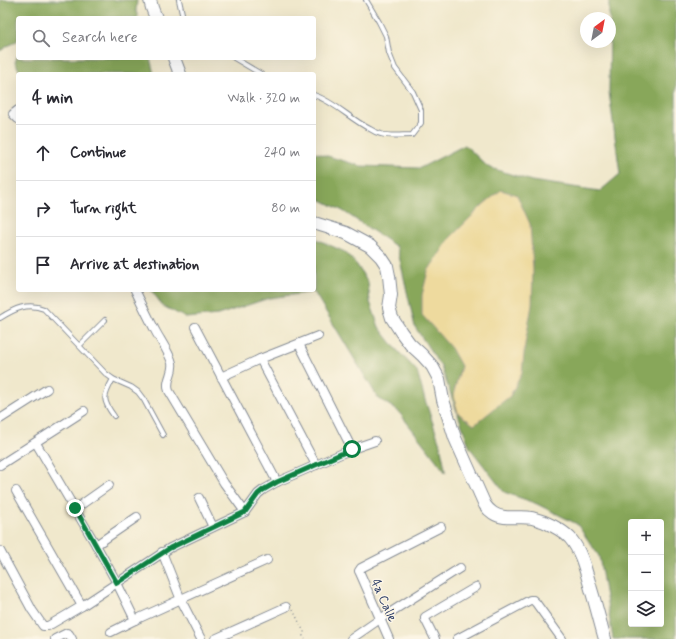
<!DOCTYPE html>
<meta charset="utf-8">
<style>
:root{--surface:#fff;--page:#f2f2f3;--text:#2b2b33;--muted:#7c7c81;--line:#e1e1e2}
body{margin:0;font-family:Mynerve,sans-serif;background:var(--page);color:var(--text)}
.controls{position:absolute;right:12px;bottom:12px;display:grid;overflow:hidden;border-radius:4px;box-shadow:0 4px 16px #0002}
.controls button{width:36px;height:36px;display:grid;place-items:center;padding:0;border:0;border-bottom:1px solid var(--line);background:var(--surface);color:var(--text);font:20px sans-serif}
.compass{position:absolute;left:580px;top:12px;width:36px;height:36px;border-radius:50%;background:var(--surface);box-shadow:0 4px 16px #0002;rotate:32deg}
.stop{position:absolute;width:12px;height:12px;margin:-9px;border:3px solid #0b8043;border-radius:50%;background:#fff}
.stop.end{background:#0b8043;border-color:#fff;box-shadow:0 1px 4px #0008}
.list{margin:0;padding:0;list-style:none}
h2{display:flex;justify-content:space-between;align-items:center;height:52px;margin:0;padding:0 16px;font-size:17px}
h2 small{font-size:13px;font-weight:400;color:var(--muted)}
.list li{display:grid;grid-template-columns:26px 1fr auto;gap:12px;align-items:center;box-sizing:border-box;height:56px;padding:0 16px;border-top:1px solid var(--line)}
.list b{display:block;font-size:15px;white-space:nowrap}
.list em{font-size:13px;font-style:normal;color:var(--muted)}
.icon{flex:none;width:22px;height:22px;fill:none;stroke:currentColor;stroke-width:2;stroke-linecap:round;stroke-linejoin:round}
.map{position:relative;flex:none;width:676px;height:639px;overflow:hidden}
.search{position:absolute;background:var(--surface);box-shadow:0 4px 16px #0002;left:16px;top:16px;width:300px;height:44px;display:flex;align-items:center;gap:10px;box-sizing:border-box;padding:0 14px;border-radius:4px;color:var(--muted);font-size:15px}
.panel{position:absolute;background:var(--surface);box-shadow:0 4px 16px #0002;left:16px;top:72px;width:300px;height:220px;border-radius:4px}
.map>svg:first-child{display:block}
.forest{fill:#88a75a;stroke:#526b5c;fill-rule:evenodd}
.sand{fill:#eeda9e;stroke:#84847e}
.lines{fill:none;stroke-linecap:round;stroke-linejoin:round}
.service-casing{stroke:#868c95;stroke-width:6}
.minor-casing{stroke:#868c95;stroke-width:10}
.secondary-casing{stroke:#868c95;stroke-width:14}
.path{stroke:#868c95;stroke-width:1.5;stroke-dasharray:1 3;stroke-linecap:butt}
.service{stroke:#fff;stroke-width:4}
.minor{stroke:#fff;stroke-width:8}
.secondary{stroke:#fff;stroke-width:12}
.route{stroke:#0b8043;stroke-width:5}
.labels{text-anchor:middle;stroke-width:3;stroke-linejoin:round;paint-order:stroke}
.street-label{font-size:13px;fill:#1b2f5e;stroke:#fcf5e5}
</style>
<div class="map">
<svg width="676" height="639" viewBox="0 0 676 639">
<rect width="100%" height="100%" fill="#fcf5e5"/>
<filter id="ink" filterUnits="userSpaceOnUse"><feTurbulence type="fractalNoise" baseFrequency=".025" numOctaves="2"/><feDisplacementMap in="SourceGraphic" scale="8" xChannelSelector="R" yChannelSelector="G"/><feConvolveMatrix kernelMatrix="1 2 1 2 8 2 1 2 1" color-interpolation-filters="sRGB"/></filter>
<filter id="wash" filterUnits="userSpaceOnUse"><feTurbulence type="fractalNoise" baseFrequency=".012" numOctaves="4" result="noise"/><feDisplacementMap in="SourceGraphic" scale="16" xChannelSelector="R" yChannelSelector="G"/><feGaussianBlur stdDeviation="0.9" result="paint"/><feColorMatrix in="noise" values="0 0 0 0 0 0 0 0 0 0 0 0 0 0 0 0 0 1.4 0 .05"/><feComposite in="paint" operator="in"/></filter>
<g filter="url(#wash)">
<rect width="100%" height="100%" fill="#f0e8cc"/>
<!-- forest -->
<g class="forest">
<polygon points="0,0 137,0 136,11 138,18 18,18 18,40 0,51"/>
<path d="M609,0H676V639H613L599,556L577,524L537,504L504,492L470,448L441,367L415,327L397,247L343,211L314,196V152L361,166L420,168L465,145L488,167L532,181L600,191L620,174L609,92L610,18H609ZM631,522H661V624H631Z"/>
<polygon points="18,54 18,58 150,58 154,74 21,74 15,62"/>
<polygon points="314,238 345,252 357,265 368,283 370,302 379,327 398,351 417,371 425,400 440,444 446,473 398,411 378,398 314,292 269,298 218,315 186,318 163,306 151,290 314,290"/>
</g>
<!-- sand -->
<polygon class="sand" points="501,190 517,195 530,224 533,269 532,305 525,344 522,373 510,396 474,425 458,413 453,395 461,366 451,348 422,315 422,295 428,271 450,238 484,204"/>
</g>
<g filter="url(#ink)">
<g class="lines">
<defs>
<g id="service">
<polyline points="179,0 183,18"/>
<polyline points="234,58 261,74"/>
<path d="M314,95C335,102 350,119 370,129C373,131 377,133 381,134C391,137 402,135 412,135L421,123V110L413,92L395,68L389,53L386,36L379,22L366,0"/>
<path d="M0,318C14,309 28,302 44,309L106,374L113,379L131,387L138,392L144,400L163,435"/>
<polyline points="80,345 105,320"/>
<path d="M113,379C103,397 102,400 114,416"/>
</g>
<g id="minor">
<polyline points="18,110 13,114 18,119"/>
<path d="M135,290C142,304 149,319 156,332C161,341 170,354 172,363C174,373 165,380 169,391L224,483L245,512"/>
<polyline points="195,327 277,482"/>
<polyline points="299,344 352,449"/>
<polyline points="260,359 316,465"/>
<polyline points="221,377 260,359 318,336"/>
<polyline points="0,419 47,389"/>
<polyline points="36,443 96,545 117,583 135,620"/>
<polyline points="0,465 84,411"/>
<polyline points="16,491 82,606 170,548 245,512 258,494 263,490 277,482 316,465 352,449 375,441"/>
<polyline points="199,498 213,527"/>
<polyline points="75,509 109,485"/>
<polyline points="96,545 137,517"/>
<polyline points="0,551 32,610 43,626 48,626 82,606"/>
<polyline points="162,552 181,600 201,639"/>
<polyline points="111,632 135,620 267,560"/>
<polyline points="55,639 67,633 69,634 72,639"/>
<polyline points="215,639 286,607"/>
<polyline points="351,639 380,619 460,568"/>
<polyline points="389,639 360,573 359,571 361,568 441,527"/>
<polyline points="435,639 425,619 425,617 476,587"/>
<polyline points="457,639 530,600 533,600 536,603 562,639"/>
</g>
<g id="secondary">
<polyline points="150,0 152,8 156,18"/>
<polyline points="174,58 180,74"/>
<path d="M314,223L346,233L370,246L381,257L387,266L389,276L391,295L389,308L392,318L401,332L410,344L422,355L432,366L439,379L443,400L455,438L485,505C487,508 490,511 493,513C505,521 519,515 532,518C545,521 561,529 570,538C582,552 586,572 591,589C596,605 600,622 605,639"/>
</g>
</defs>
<!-- service casing -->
<use href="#service" class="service-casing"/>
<!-- minor casing -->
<use href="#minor" class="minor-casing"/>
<!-- secondary casing -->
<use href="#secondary" class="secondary-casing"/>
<!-- path -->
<polyline class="path" points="293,610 304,632 303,636 305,639"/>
<!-- service -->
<use href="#service" class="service"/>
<!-- minor -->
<use href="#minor" class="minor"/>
<!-- secondary -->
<use href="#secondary" class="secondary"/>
</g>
</g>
<g class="lines" filter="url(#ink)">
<!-- route -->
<polyline class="route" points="75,508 117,583 170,548 245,512 258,494 263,490 277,482 352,449"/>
</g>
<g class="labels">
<!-- street labels -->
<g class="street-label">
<text transform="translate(385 600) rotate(66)" y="5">4a Calle</text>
</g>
</g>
</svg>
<div class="controls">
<button>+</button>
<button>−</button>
<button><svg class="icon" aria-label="layers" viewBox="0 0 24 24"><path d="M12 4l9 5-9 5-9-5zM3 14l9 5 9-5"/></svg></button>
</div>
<svg class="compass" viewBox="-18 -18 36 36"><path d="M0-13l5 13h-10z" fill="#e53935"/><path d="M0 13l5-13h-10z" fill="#7c7c81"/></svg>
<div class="stop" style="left:352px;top:449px"></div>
<div class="stop end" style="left:75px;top:508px"></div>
<div class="search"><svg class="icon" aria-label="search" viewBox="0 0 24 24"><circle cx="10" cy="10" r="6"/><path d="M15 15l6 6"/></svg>Search here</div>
<section class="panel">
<h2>4 min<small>Walk · 320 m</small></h2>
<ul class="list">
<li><svg class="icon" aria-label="ahead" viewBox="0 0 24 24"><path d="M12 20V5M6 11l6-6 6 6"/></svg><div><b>Continue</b></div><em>240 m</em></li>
<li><svg class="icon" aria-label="right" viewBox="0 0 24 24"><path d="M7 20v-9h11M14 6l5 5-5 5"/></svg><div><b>Turn right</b></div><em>80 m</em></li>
<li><svg class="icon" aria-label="arrive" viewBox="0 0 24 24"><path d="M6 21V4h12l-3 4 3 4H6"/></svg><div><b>Arrive at destination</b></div></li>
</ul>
</section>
</div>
